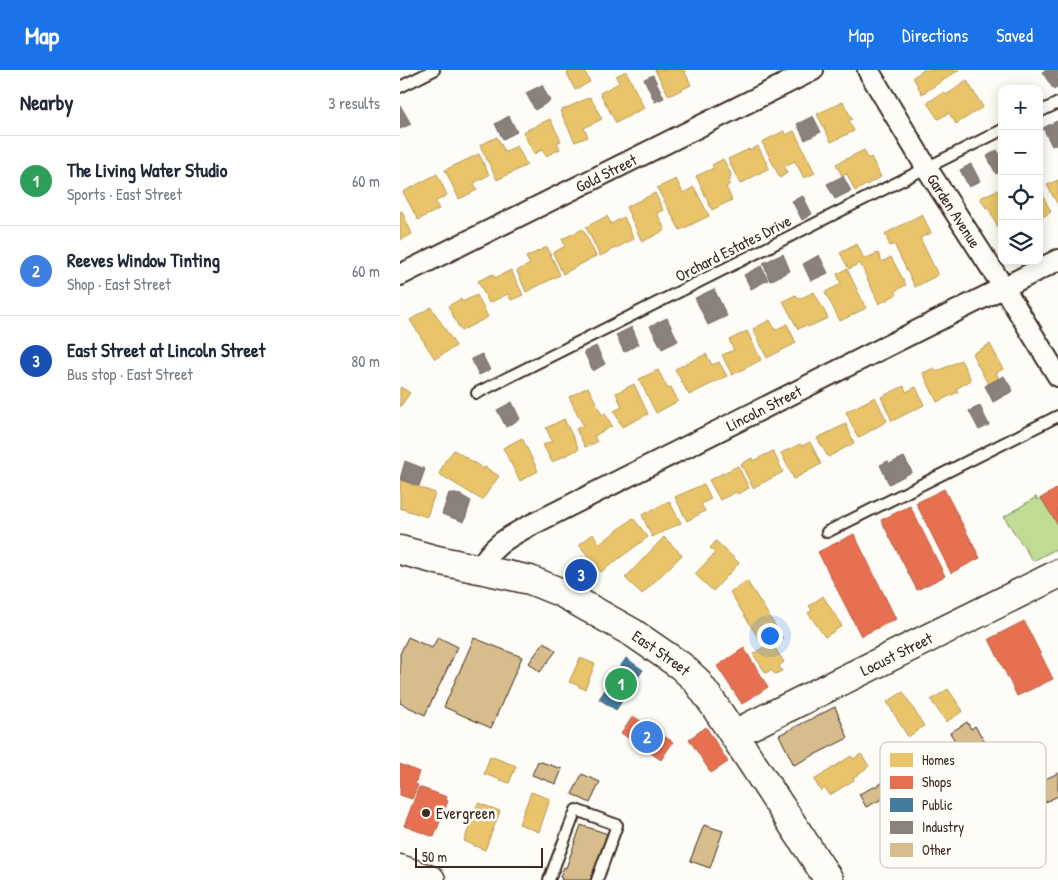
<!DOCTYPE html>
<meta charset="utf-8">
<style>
:root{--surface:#fff;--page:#f6f6f7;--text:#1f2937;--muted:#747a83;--line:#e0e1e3;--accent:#1a73e8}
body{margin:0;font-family:"Patrick Hand",sans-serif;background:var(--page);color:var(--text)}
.controls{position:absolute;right:15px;top:15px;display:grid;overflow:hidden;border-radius:10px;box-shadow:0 2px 12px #0003}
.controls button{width:45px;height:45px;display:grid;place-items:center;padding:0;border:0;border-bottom:1px solid var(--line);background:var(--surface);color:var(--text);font:25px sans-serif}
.scale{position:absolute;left:15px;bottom:12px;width:128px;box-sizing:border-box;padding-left:5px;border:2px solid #3b2a1e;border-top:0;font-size:14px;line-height:18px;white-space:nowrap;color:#3b2a1e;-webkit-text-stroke:4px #fdfcf7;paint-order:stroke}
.you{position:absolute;left:369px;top:565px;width:18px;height:18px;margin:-12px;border:4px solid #fff;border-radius:50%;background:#1a73e8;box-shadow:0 0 0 8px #1a73e833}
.badge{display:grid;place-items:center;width:32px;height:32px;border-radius:50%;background:var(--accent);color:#fff;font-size:16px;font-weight:700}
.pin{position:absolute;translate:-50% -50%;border:2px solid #fff;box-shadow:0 1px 5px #0006}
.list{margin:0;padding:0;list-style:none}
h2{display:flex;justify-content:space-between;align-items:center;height:65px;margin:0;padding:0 20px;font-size:21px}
h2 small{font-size:16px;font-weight:400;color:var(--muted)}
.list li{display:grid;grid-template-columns:32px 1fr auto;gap:15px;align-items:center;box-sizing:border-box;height:90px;padding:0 20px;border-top:1px solid var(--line)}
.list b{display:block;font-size:19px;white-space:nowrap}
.list p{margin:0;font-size:16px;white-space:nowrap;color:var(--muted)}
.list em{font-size:16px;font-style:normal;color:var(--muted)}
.icon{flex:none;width:28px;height:28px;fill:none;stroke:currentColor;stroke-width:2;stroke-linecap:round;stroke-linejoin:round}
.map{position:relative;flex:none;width:658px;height:810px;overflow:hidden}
header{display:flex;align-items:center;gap:30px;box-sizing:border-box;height:70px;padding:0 25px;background:var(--accent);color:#fff}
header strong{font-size:24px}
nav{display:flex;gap:28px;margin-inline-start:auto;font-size:18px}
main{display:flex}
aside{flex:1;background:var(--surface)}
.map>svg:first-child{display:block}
.green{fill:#bfdc94;stroke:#7d8359}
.homes{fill:#e9c46a;stroke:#b59653}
.shops{fill:#e76f51;stroke:#b35a42}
.public{fill:#457b9d;stroke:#426377}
.industry{fill:#8a817c;stroke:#726760}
.building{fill:#d7bd8d;stroke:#3b2a1e}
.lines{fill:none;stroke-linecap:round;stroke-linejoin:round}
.lane-casing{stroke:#3b2a1e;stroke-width:14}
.street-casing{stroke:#3b2a1e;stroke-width:24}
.secondary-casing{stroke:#3b2a1e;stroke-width:31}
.primary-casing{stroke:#3b2a1e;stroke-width:31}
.lane{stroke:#fdfcf7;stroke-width:10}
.street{stroke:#fdfcf7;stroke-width:20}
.secondary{stroke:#fdfcf7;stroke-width:28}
.primary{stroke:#fdfcf7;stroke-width:28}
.poi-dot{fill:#3b2a1e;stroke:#fdfcf7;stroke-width:2}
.labels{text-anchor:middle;stroke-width:5;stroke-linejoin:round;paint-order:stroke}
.street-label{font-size:16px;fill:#3b2a1e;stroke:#fdfcf7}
.poi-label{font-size:16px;fill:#3b2a1e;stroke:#fdfcf7;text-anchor:start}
.key{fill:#fdfcf7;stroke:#c3bdb6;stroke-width:1}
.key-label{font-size:14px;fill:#3b2a1e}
</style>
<header>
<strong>Map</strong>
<nav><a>Map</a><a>Directions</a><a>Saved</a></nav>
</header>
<main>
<aside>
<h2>Nearby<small>3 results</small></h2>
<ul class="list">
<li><span class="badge" style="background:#2e9e5b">1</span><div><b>The Living Water Studio</b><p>Sports · East Street</p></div><em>60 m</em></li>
<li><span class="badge" style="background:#3f7fe0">2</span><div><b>Reeves Window Tinting</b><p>Shop · East Street</p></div><em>60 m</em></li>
<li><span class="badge" style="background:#1a4fb4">3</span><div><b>East Street at Lincoln Street</b><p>Bus stop · East Street</p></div><em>80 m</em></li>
</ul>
</aside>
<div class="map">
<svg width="658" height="810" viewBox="0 0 658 810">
<rect width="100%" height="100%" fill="#fdfcf7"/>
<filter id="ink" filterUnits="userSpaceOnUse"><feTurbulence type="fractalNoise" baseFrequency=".02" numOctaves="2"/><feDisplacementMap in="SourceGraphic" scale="10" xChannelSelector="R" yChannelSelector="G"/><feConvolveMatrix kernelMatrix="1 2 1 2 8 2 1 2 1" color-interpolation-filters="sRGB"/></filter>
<g filter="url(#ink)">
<!-- green -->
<polygon class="green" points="636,427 638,430 641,428 658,455 658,478 633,491 604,447"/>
<!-- homes -->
<g class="homes">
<polygon points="173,0 184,0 190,12 175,20 167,3"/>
<polygon points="255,0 284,0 291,15 269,26"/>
<polygon points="524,0 523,0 559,0 522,24 513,7"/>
<polygon points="226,1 244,38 216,53 200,23 219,13 216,6"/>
<polygon points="567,11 583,37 556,54 549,43 538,49 527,33 544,22 546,25"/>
<polygon points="190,27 202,49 184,58 188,67 175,72 160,41"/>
<polygon points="443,32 452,49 449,51 454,61 431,72 417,44"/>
<polygon points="150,49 161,71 157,73 160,79 146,86 142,80 134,84 123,62"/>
<polygon points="384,61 386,65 394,61 415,103 404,108 395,91 384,96 387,103 380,108 362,72"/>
<polygon points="97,67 105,82 117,76 127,95 97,110 80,75"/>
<polygon points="358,76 369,98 340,114 328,89 349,79 350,80"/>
<polygon points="464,80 468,89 471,87 481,107 455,121 447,104 442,106 436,94"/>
<polygon points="79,84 89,105 74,113 77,120 59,129 45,100"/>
<polygon points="323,89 331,104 329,115 326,117 332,130 312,140 296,106 314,98 312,95"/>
<polygon points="37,104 47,125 35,132 39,139 18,150 3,122"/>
<polygon points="276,109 283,123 294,117 309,146 280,160 257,118"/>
<polygon points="658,110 658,135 647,115"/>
<polygon points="639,118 651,142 639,149"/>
<polygon points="597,120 602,130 602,165 588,137 586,138 580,128"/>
<polygon points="255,123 263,140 257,143 265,160 242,172 226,137"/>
<polygon points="2,141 12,164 0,170 0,142"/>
<polygon points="522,144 531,163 520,168 538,205 515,217 494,174 490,176 485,164"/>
<polygon points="207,146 211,154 224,147 234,169 200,186 186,157"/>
<polygon points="183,159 196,186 163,204 153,183 165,176 162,169"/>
<polygon points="457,174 464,189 478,183 482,192 491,187 506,215 495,221 497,224 479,234 460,193 449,199 440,183"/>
<polygon points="147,177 160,205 126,222 117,201 130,194 126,187"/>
<polygon points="447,199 466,238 440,251 425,222 441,214 437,204"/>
<polygon points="111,200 123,225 111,230 108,224 89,233 78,211 93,204 95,208"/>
<polygon points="414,222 428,248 408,257 406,255 398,259 383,231 396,225 399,229"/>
<polygon points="77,225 88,247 61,261 48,236 61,229 62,232"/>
<polygon points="31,237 56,276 35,289 10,250"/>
<polygon points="370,250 375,260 387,254 396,273 367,288 353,259"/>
<polygon points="347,261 361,290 332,305 322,285 334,280 329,270"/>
<polygon points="590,274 603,299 596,303 599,308 588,314 572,284"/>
<polygon points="306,284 312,295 319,292 327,306 289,325 275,299"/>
<polygon points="561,290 571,310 556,319 558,322 537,332 523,303 534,298 536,302"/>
<polygon points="258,300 268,319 271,317 278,331 256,343 239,309"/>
<polygon points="234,314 248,344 222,357 214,341 222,337 216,323"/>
<polygon points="504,316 506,322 516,317 524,335 492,351 481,327"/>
<polygon points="1,317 10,323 0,337 0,318"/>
<polygon points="188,317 202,345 205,343 212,356 194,366 197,372 185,377 176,359 183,355 169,327"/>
<polygon points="475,327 487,351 458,368 446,342"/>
<polygon points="164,349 179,379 152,392 143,375 152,371 146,358"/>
<polygon points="446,354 454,373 428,387 417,368"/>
<polygon points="122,368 138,401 120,411 103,378"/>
<polygon points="410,372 421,394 394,409 381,383 400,374 402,376"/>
<polygon points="54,380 84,399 85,397 99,406 82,430 39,404 45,391"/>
<polygon points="373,381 383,402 353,418 341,394 352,388 353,391"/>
<polygon points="338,396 349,418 338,424 336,422 320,430 309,410"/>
<polygon points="0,410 35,423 27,447 0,438"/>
<polygon points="304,414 311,429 301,434 305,441 287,451 275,427"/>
<polygon points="269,431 281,453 252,467 242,445"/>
<polygon points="233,448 248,467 201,502 179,475 193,464 200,474"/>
<polygon points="264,467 282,485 242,524 225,508"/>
<polygon points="316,471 339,493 313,521 295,504 315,483 310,478"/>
<polygon points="347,511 383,568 374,574 369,566 360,571 330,522"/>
<polygon points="423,526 442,556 425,567 408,543 412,540 409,536"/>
<polygon points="371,572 384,592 379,596 382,601 375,604 371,600 366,603 353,584"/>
<polygon points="180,588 195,594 185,619 179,617 180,616 169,612"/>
<polygon points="548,619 563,641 546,652 531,630"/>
<polygon points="503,622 524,656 508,667 487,632"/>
<polygon points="461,684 469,696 453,708 454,710 430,725 425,718 421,721 414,710 451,686 453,689"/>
<polygon points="90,686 116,696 109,713 84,704"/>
<polygon points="131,722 150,729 139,762 119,754"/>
<polygon points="78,733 100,741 85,780 64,771"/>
</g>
<!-- shops -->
<g class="shops">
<polygon points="658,418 658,455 641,428"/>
<polygon points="544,419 580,488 551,503 516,433"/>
<polygon points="510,436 545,506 517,520 481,450"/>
<polygon points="454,464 496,549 461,566 418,482"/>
<polygon points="624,551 653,609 617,626 589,569"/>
<polygon points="344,578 368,617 342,634 317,596"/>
<polygon points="233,646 273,672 261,690 221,663"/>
<polygon points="306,657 328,692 311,703 289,669"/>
<polygon points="0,694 19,702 15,714 18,715 12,729 0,725"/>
<polygon points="19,717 47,727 46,730 48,731 34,767 4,756"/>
</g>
<!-- public -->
<polygon class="public" points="226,588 243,600 216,640 199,629"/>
<!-- industry -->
<g class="industry">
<polygon points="646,0 658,0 658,17 654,20 642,2"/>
<polygon points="253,5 264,28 255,32 244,9"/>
<polygon points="142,15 150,31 135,40 126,23"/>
<polygon points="0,35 11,54 0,59"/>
<polygon points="109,46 117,62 103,69 95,54"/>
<polygon points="413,46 421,62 405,70 397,54"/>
<polygon points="657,51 658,73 652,76 643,58"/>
<polygon points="597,80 602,89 602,101 596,104 587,86"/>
<polygon points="571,94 580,111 569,117 560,100"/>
<polygon points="443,106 451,121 435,129 427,114"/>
<polygon points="403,126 412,144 402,150 392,131"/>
<polygon points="383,184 390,201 370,211 363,193"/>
<polygon points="419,185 428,203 411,211 403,194"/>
<polygon points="361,196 368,210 351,219 344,205"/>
<polygon points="314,219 327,246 308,255 295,228"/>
<polygon points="267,248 278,271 262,279 250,256"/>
<polygon points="232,257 239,274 224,282 216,265"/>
<polygon points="196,276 205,294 193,301 184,282"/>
<polygon points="82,284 90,300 79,305 71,289"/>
<polygon points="604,306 613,321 593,332 585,316"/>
<polygon points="112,332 120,349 106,357 97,340"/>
<polygon points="580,336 589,355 579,360 569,341"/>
<polygon points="504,387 512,402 489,414 480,395 488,391 489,394"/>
<polygon points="5,391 25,399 19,416 0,409"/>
<polygon points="49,423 61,425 71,431 64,452 42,444"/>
</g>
<!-- building -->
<g class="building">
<polygon points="8,567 32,578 38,567 58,577 25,645 0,633 0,584"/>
<polygon points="74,568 122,587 91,658 44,637"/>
<polygon points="144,572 156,581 140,602 129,593"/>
<polygon points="435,637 448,668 394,695 379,665"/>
<polygon points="567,652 571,659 575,656 586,673 566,688 550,663"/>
<polygon points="138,691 162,699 156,714 132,705"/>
<polygon points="658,703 658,726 572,768 566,754 594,741 592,735"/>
<polygon points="182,704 200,712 190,733 172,724"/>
<polygon points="482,713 488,726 466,737 459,724"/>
<polygon points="181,755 208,764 191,810 161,810 162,808 160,807 164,797 166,798"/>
<polygon points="304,755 323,761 310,798 290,791"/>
</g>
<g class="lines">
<defs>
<g id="lane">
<polyline points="0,17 34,0"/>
<polyline points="639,42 658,33"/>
<polyline points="77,323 602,60"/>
<polyline points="427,462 658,346"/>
<polyline points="149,810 176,740 217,755 197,810"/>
</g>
<g id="street">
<path id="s1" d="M468,0L526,97L604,218L658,306"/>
<path id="s2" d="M0,205L413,0"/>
<path id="s3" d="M79,499C92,477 103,470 125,458L658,190"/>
</g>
<g id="secondary">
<path id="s4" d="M0,480L37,490L130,510L162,523L233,563L281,596L296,610L314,635L429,810"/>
<path id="s5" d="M334,664L658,504"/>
</g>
<polyline id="primary" points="0,799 31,810"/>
</defs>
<!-- lane casing -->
<use href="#lane" class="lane-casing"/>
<!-- street casing -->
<use href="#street" class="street-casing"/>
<!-- secondary casing -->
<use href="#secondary" class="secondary-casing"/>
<!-- primary casing -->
<use href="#primary" class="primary-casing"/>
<!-- lane -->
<use href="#lane" class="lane"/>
<!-- street -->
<use href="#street" class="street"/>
<!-- secondary -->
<use href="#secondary" class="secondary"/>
<!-- primary -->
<use href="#primary" class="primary"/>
</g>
</g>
<!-- markers -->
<circle class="poi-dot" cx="26" cy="743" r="5"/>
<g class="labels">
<!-- street labels -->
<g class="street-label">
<text dy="6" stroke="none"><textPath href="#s2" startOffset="230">Gold Street</textPath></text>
<text dy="6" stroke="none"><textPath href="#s1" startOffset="165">Garden Avenue</textPath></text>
<text transform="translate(333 178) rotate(-27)" y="6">Orchard Estates Drive</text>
<text dy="6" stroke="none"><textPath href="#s3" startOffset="330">Lincoln Street</textPath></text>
<text dy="6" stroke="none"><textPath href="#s4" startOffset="284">East Street</textPath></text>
<text dy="6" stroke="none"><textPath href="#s5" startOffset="181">Locust Street</textPath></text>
</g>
<!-- poi labels -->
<g class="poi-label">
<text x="36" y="749">Evergreen</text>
</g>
</g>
<!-- legend -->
<rect x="480" y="672" width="166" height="126" rx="8" class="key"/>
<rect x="490" y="683" width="23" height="14" fill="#e9c46a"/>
<rect x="490" y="706" width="23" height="13" fill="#e76f51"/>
<rect x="490" y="728" width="23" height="14" fill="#457b9d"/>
<rect x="490" y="751" width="23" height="13" fill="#8a817c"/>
<rect x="490" y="773" width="23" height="14" fill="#d7bd8d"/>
<g class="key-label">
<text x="522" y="695">Homes</text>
<text x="522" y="717">Shops</text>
<text x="522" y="740">Public</text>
<text x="522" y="762">Industry</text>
<text x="522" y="785">Other</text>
</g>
</svg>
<div class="controls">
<button>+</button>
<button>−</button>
<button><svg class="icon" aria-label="locate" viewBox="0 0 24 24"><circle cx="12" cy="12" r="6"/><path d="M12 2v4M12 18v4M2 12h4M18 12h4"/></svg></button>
<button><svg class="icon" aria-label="layers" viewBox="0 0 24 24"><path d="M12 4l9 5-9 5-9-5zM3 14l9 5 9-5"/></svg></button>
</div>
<div class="scale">50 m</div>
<div class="you"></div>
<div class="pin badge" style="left:221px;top:614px;background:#2e9e5b">1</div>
<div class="pin badge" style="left:247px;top:667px;background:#3f7fe0">2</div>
<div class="pin badge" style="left:181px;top:505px;background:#1a4fb4">3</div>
</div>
</main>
